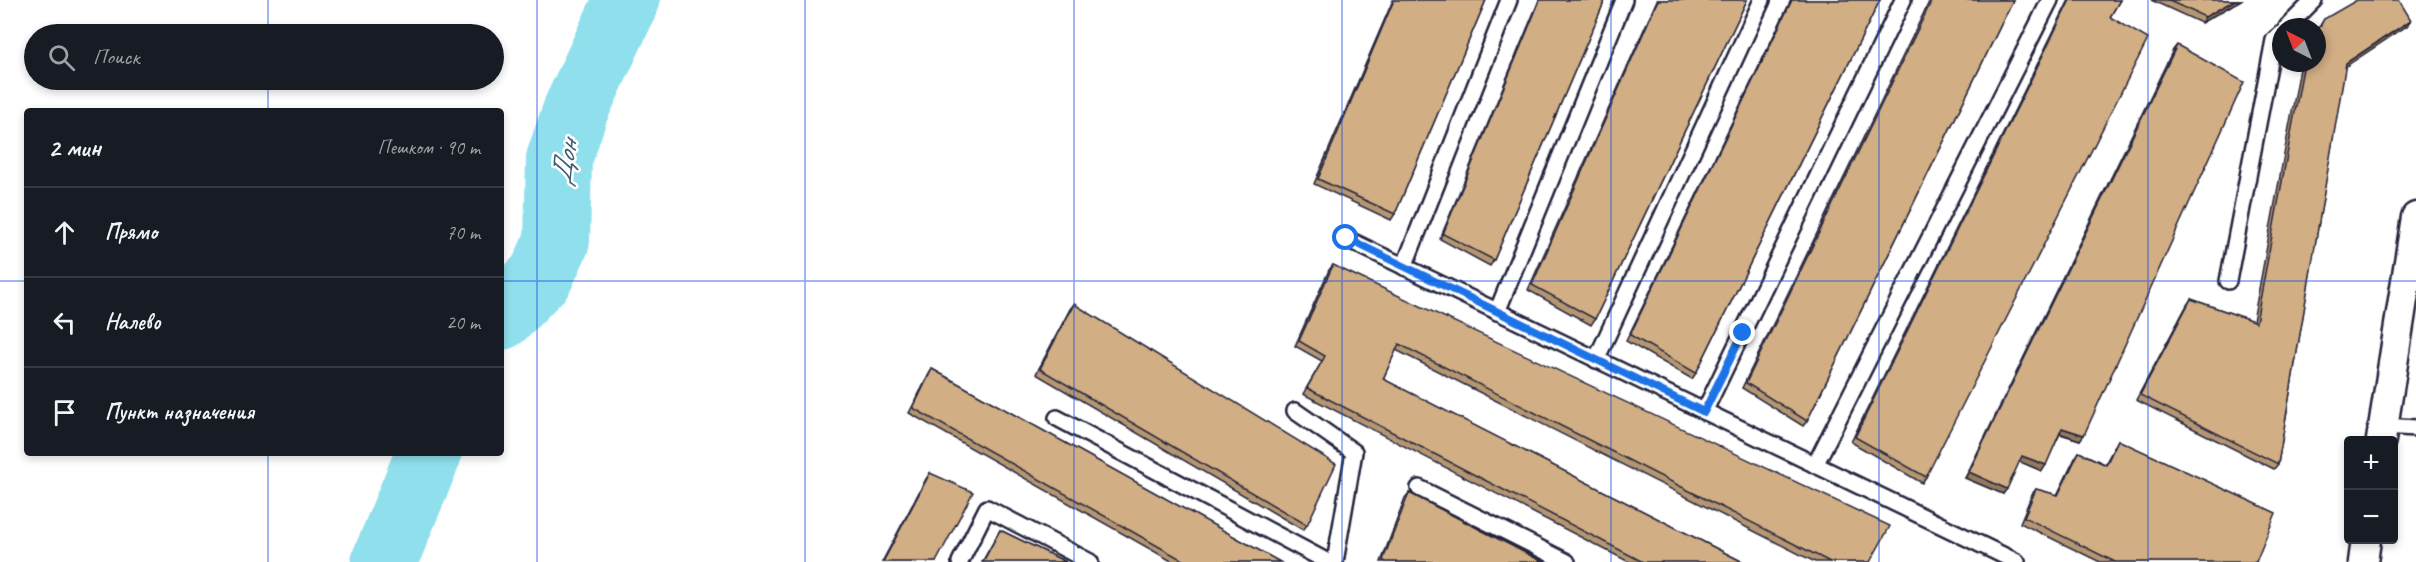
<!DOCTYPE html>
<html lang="ru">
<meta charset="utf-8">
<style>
:root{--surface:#171b24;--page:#20242c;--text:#f1f3f6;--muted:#9ea1a6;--line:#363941}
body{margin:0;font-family:Caveat,sans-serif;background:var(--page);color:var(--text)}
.controls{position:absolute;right:18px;bottom:18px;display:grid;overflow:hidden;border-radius:6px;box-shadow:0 3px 9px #0003}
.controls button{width:54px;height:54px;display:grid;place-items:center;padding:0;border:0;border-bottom:2px solid var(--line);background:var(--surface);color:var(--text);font:30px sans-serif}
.compass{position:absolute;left:2272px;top:18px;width:54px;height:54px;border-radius:50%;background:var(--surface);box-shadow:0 3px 9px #0003;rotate:318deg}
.stop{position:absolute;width:18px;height:18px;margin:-14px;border:4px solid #1a73e8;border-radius:50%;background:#fff}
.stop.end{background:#1a73e8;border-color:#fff;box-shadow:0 2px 6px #0008}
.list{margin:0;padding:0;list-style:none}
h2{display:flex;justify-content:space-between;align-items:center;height:78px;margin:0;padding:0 24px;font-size:26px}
h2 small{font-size:20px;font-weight:400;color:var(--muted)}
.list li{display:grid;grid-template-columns:39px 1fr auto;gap:18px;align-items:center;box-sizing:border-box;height:90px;padding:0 24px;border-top:2px solid var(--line)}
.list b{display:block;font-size:22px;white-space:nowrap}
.list em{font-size:20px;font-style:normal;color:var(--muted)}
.icon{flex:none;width:33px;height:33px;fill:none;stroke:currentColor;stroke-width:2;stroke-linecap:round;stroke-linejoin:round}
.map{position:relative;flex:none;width:2416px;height:562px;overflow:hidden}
.search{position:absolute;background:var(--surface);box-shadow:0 3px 9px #0003;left:24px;top:24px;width:480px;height:66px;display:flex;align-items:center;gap:15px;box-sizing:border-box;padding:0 21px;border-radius:33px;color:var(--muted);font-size:22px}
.panel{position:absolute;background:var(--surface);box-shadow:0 3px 9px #0003;left:24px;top:108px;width:480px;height:348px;border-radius:6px}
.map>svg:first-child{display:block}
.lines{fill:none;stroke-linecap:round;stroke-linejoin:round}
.river{stroke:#90dfed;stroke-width:66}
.service-casing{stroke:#22223b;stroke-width:20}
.minor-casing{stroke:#22223b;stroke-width:33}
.service{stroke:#fff;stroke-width:15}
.minor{stroke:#fff;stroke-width:28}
.wall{fill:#b49672;stroke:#22223b;stroke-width:1.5}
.shaded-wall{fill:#927a5c;stroke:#22223b;stroke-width:1.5}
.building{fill:#d1ae84;stroke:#22223b;stroke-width:1.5}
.route{stroke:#1a73e8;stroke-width:8}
.grid{fill:none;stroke:#1d4ed8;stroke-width:1.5;stroke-opacity:0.55}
.labels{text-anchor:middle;stroke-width:5;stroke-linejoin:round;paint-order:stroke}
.water-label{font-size:30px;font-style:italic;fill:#435b70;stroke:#fff}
</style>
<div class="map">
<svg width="2416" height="562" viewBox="0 0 2416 562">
<rect width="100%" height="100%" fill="#fff"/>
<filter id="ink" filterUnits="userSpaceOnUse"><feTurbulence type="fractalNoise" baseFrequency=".0167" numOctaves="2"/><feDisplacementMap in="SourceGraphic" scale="12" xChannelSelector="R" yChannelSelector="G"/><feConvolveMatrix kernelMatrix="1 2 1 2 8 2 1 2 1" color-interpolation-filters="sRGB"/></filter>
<g filter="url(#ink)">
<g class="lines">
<!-- river -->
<g class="river">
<polyline points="501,317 541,276 557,241 559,159 576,109 627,0"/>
<polyline points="384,562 429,453"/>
</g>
<defs>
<g id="service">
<polyline points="2287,27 2314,0"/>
<polyline points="1345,238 2017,562"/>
<polyline points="1404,267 1509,0"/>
<polyline points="2228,281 2274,40 2281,34"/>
<polyline points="1497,312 1624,0"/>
<polyline points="1596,360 1762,0"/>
<polyline points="1295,411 1354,452 1335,562"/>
<polyline points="1704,412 1903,0"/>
<polyline points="1057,418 1328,562"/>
<polyline points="2383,426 2416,428"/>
<polyline points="1815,465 2050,0"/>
<polyline points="1419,488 1567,562"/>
<polyline points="960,562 987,508 1090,562"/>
</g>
<g id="minor">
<polyline points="2381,440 2416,217"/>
<polyline points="2363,562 2366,540"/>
</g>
</defs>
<!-- service casing -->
<use href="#service" class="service-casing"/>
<!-- minor casing -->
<use href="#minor" class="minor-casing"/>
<!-- service -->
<use href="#service" class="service"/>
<!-- minor -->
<use href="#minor" class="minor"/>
</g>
<!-- wall -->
<g class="wall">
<polygon points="1393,0 1486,0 1395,214 1391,220 1314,184"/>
<polygon points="1539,0 1605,0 1494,260 1490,266 1440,239"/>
<polygon points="1657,0 1747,0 1595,319 1591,325 1528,290"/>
<polygon points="1791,0 1880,0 1696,373 1692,379 1626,341"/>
<polygon points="1930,0 2013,0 1807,421 1803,426 1742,388"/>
<polygon points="2069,0 2120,0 2110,17 1926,477 1922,483 1851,442"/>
<polygon points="2151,0 2241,0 2201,23"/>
<polygon points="2324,19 2408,25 2345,66 2278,464 2274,469 2136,400 2187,305 2191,299 2253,321 2301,63 2317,63 2317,31"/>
<polygon points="2177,45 2080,440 2060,434 2042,471 2019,461 2003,494 1965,478 2173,50"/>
<polygon points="1333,265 1870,562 1815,562 1396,350 1383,379 1743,562 1629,562 1303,394 1322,361 1295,346 1329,270"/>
<polygon points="1074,304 1307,525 1303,530 1036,374 1070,309"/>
<polygon points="932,369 1280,562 1173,562 909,413 929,374"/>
<polygon points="2118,440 2256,562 2100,562 2020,523 2032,494 2036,489 2057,495 2075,458 2079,452 2105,464"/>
<polygon points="930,473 936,562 882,562 926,479"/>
<polygon points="1409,493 1543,562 1381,562 1405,498"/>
<polygon points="1000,530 1066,562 982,562"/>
</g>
<!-- shaded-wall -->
<g class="shaded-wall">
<polygon points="2235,0 2241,0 2201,23 2205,17"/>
<polygon points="2411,20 2408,25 2342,69 2346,63"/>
<polygon points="2062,428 2084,435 2080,440 2059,433"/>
<polygon points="2022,456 2046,465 2042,471 2018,461"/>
<polygon points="1969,472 2007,489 2003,494 1965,478"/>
</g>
<!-- building -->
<g class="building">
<polygon points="1394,0 1486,0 1395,214 1318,179"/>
<polygon points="1540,0 1605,0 1494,260 1443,234"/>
<polygon points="1658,0 1747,0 1595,319 1532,285"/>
<polygon points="1792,0 1880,0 1696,373 1630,335"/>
<polygon points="1932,0 2013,0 1807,421 1746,383"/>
<polygon points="2070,0 2120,0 2110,17 2148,39 1926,477 1855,437"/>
<polygon points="2167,0 2235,0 2205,17"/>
<polygon points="2357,0 2399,0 2411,20 2346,63 2278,464 2140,395 2191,299 2256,322 2304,63 2317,63 2317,32 2324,19"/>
<polygon points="2177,45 2244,82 2084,435 2062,428 2046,465 2022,456 2007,489 1969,472"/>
<polygon points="1333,265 1890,526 1870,562 1830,562 1399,344 1383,379 1743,562 1643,562 1307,388 1325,356 1299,341"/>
<polygon points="1074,304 1336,464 1307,525 1040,369"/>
<polygon points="932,369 1280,562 1186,562 913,408"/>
<polygon points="2118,440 2276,513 2256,562 2115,562 2024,517 2036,489 2058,495 2079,452 2106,465"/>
<polygon points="930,473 973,492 936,562 883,562"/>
<polygon points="1409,493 1543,562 1386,562 1383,560"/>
<polygon points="1000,530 1066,562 983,562"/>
</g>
</g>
<g class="lines" filter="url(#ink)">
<!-- route -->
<polyline class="route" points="1346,238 1704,412 1743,333"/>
</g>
<!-- grid -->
<path class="grid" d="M268,0V34M537,0V562M805,0V562M1074,0V562M1342,0V562M1611,0V562M1879,0V562M2148,0V562M268,80V111M0,281H27M501,281H2416M268,453V562"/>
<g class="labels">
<!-- water labels -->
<g class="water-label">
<text transform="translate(564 162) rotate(-80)" y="10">Дон</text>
</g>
</g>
</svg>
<div class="controls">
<button>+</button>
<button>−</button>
</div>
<svg class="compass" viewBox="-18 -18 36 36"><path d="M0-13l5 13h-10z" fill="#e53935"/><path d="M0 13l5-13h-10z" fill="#9ea1a6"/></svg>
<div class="stop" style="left:1346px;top:238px"></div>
<div class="stop end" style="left:1743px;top:333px"></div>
<div class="search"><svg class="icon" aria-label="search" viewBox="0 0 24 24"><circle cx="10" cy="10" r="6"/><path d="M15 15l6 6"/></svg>Поиск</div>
<section class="panel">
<h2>2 мин<small>Пешком · 90 m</small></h2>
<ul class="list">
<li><svg class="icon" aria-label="ahead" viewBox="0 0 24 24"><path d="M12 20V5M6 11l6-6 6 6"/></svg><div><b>Прямо</b></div><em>70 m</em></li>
<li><svg class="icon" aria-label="left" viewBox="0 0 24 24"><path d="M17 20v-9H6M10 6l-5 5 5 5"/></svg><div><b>Налево</b></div><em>20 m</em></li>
<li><svg class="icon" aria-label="arrive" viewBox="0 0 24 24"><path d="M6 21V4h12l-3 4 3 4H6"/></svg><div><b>Пункт назначения</b></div></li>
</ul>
</section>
</div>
